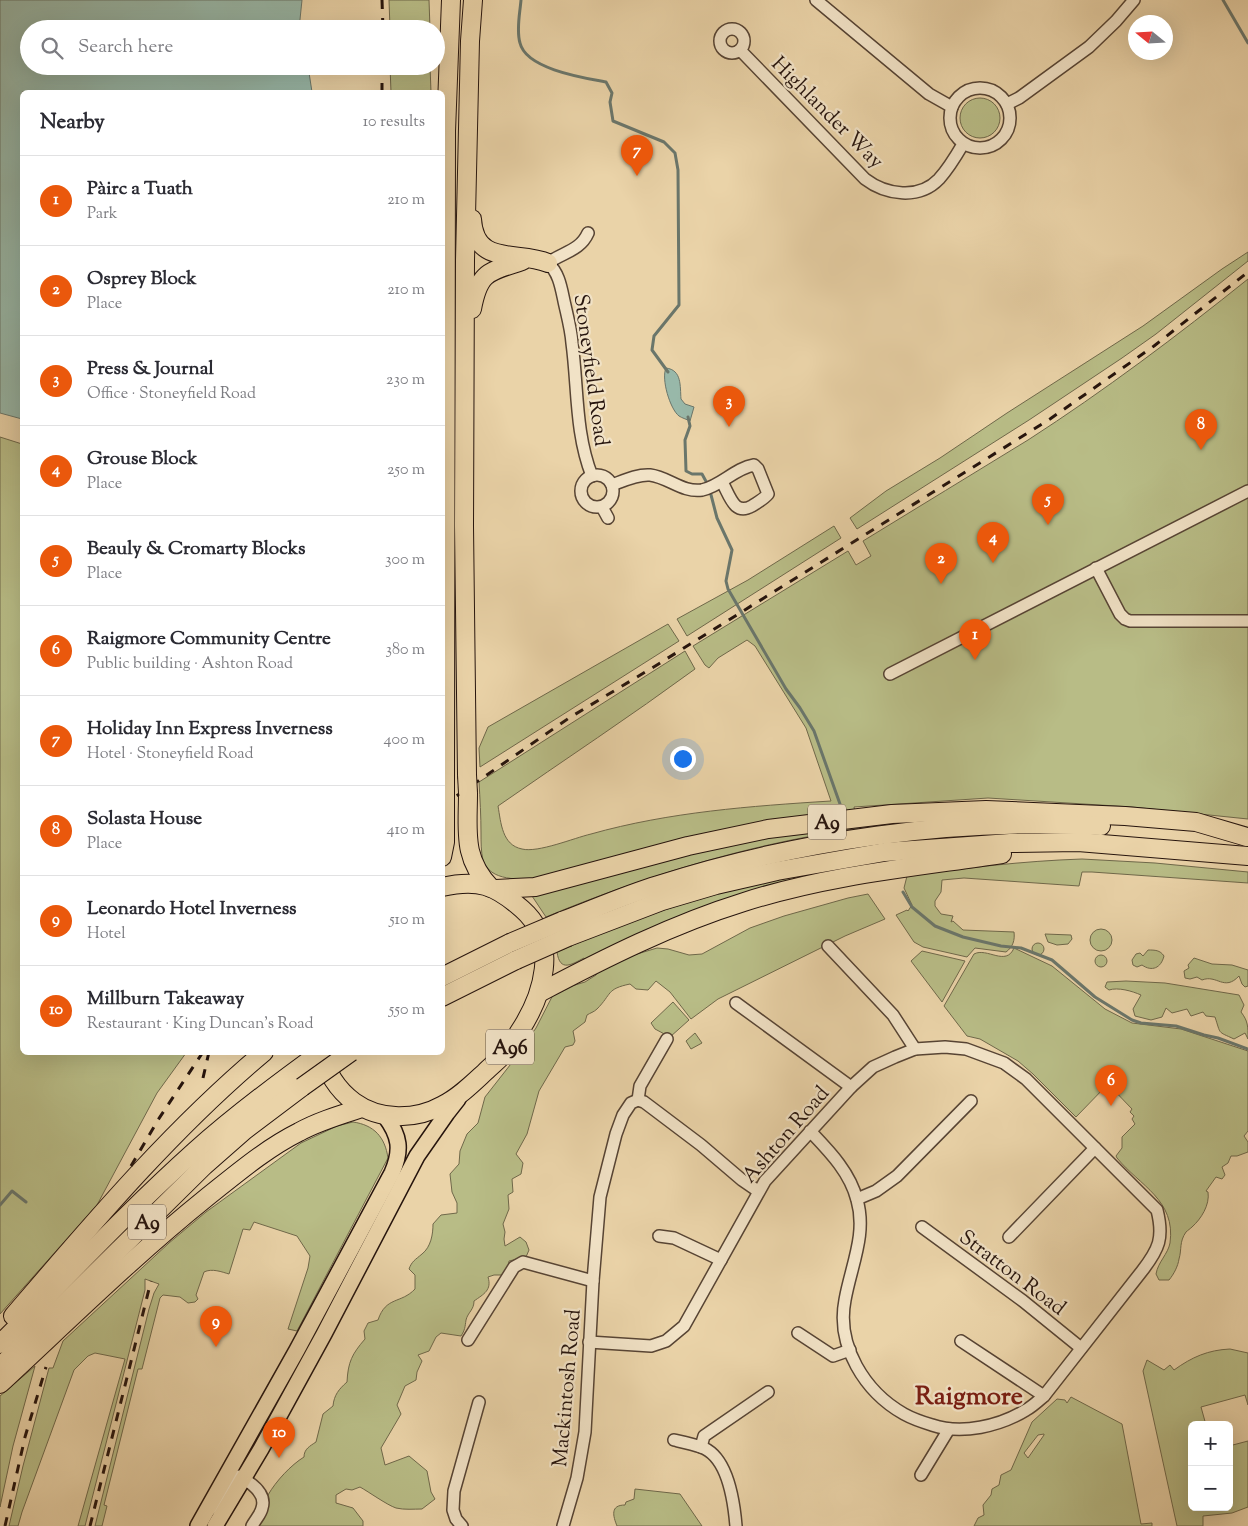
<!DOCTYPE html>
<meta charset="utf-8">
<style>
:root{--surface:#fff;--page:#f2f2f3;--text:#2b2b33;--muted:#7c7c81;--line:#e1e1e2;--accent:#ea580c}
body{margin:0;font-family:"Sorts Mill Goudy",serif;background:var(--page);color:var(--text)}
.controls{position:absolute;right:15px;bottom:15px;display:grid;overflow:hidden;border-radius:8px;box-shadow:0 5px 20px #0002}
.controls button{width:45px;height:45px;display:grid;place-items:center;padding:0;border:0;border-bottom:1px solid var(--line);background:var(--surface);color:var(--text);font:25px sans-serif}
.compass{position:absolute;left:1128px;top:15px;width:45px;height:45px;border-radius:50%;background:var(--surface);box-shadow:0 5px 20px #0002;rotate:288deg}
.you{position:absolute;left:682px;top:758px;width:18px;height:18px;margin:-12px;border:4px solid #fff;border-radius:50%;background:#1a73e8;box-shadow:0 0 0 8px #1a73e833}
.badge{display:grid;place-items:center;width:32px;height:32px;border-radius:50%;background:var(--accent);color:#fff;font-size:16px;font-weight:700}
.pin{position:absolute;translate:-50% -41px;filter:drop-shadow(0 1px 2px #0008)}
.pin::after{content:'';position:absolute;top:26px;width:18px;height:15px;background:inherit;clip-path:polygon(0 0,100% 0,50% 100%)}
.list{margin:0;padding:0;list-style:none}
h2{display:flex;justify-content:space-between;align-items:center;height:65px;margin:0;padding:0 20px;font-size:21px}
h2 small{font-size:16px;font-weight:400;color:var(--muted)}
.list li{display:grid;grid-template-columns:32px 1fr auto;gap:15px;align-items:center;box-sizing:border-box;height:90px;padding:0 20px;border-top:1px solid var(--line)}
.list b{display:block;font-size:19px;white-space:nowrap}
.list p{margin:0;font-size:16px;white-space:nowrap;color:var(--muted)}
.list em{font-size:16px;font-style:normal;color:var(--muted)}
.icon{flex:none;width:28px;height:28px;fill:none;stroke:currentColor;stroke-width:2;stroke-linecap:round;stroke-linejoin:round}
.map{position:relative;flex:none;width:1248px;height:1526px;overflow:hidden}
.search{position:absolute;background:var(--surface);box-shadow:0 5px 20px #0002;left:20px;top:20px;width:425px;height:55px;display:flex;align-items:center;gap:12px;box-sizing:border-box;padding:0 18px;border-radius:28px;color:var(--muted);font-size:19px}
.panel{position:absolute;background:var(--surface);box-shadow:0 5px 20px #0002;left:20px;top:90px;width:425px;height:965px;border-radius:8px}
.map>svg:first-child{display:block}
.green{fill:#b8bc86;stroke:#6f684a;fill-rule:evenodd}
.water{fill:#98b8a9;stroke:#6a766b}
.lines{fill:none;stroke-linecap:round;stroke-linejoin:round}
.stream{stroke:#6a766b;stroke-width:3}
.minor-casing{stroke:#574434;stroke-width:14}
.major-casing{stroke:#26140d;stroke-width:18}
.highway-casing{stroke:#26140d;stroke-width:20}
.minor{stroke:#f1e2c6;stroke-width:11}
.major{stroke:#ead3a8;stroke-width:15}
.highway{stroke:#ead3a8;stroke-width:18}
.rail{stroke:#26140d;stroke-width:3;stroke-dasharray:9 9;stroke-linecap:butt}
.highway-bridge-casing{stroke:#26140d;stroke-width:20;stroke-linecap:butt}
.highway-bridge{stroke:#ead3a8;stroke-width:18}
.labels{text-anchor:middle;stroke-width:4.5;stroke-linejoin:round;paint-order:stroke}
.shield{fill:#f1e2c6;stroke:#635244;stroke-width:1}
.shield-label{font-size:20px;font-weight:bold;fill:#26140d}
.street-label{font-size:21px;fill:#26140d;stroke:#f1e2c6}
.district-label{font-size:26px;font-weight:bold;fill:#7a1f14;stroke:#f1e2c6}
</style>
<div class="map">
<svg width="1248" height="1526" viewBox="0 0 1248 1526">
<rect width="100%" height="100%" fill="#ead3a8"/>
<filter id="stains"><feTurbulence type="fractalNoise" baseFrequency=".004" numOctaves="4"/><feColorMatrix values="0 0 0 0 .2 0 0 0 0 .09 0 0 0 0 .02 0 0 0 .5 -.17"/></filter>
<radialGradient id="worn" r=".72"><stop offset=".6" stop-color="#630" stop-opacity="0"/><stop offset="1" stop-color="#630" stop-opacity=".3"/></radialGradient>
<!-- green -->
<g class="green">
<polygon points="389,0 429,0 430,29 390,29"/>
<polygon points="390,66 430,66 431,92 391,92"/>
<circle cx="980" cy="118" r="20"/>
<polygon points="1248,252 1248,261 1156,334 1122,358 1029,420 857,529 850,518 886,491 940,458 1007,413 1143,326 1222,269"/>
<path d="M1248,279V819L1132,807L988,798L854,807L855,812L538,879C520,879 490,882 483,860C481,852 481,842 481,833C481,816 480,799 479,782L685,651L695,669C631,716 564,760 498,806C501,823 502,845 522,849C538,853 574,838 591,834C669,812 751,806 831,801L806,728L755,646L747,640L718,658L709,668L705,665L693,646L848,551L856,565L871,556L863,541C918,507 973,474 1028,440C1104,391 1177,336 1248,279Z"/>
<polygon points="0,437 22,444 22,1052 186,1053 157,1093 97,1205 0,1314"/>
<polygon points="834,526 841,538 687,636 677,619 748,580"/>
<polygon points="668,624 679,641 480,767 479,748 488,727"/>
<path d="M889,818L941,822C910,824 878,825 847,830C743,846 642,877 546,917L530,893L720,844Z"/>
<path d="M926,853L891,862L587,961L584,958C572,964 560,973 557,952C626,921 696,897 769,881C821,869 874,862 926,853Z"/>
<path d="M1082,859L1155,863L1248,872V883L1092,872H1082L1079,886L964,878L942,880L941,892L935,901V906L941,914L953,916L951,922L953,921L963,930L1014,932C1015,940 1013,947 1006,952L975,948L967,957L923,947L914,942L896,915L907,910L908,911L912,905L904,888L907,876C965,868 1023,861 1082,859Z"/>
<path d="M868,894L885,919L845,936L718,999L691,1019L670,992L656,981L648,990L636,989L630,984C606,989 612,994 597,1009C594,1012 590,1013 587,1015L585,1022L573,1031L575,1041L573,1045L565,1047L539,1091L527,1134L516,1154L523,1163L521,1174L512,1179L513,1192L508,1195L509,1209L503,1224L505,1232L504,1239L505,1246L520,1237L526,1242L529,1250L526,1257L509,1261L508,1268L503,1275H494L488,1277C492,1290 484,1294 474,1301C474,1310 468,1312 466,1320C465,1327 465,1330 461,1336L441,1333L436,1337L429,1351L418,1355L422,1361L417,1372L416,1380L405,1386L397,1405L401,1414L381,1448L385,1465L409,1456L427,1471L431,1492L435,1499L422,1509C414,1509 404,1510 396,1508C387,1505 369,1492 360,1487L352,1490L346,1489L336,1495V1503L353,1508L363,1521V1526H256C260,1516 263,1504 268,1495C276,1481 291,1465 304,1457C304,1449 310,1446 316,1442L323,1414L333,1406C334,1395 339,1389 347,1382C348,1362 352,1354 365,1339L364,1331L368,1323L378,1320C386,1296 401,1304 415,1289V1275L409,1269C412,1261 415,1260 422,1254C431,1247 433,1234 433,1224L441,1215L457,1213V1203L452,1192L450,1174L459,1164L460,1151L467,1134L478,1123L485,1097L514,1060L536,1028L555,991L585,982L596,975L604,964L657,948L668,949L689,955L702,954L750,928L784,916L848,898Z"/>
<circle cx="1101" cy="940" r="11"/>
<polygon points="1045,934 1071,935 1072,939 1068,944 1057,945 1048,942"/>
<circle cx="1038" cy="949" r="6"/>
<path d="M1014,948L1052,966L1105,1009L1132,1023L1181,1029L1248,1051V1131L1244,1136L1248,1142V1152L1237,1156H1231L1228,1163L1222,1167L1225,1175L1222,1179L1216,1177L1206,1191L1208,1192C1210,1205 1201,1219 1192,1227C1191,1228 1187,1231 1186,1232C1179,1242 1182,1249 1179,1259C1178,1266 1174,1274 1169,1280H1159L1156,1274C1158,1262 1168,1254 1170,1243C1176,1200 1140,1186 1117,1158L1116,1156L1122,1148V1137L1135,1124L1132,1119L1134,1116L1130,1112L1132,1109L1108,1084L1076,1117L1033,1074L1018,1061L980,1039L967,1036L944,1006L974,954C987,947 1006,967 1014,948Z"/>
<path d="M1148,950C1155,950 1160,950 1164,956C1161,968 1152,972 1142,965L1137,967L1133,965L1132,960L1136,954L1140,953L1143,956Z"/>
<polygon points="922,951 965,961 942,1002 911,961"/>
<circle cx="1101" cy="961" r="6"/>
<path d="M1194,958L1212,964L1232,965L1248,970V986L1245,987L1242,984L1239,976C1224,992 1217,974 1202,980L1197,977L1190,979L1185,978L1184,971L1189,968L1188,965Z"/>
<path d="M1126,981L1165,983L1239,995L1244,1005L1241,1012C1248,1021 1248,1026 1248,1039L1245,1033L1234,1039C1217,1031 1221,1035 1215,1017L1206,1016L1203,1012L1191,1016L1187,1009L1172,1013L1166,1008L1162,1017L1151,1020L1135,1016L1133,1009L1141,995C1132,991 1118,987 1109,990L1105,987L1107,982Z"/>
<polygon points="673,1002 689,1020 670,1037 655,1029 651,1023"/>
<polygon points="695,1033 702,1043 691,1049 686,1041"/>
<path d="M353,1122C374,1125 385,1137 388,1158L297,1331L288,1329L308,1268L310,1256L297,1236L254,1222L250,1230L243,1229L229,1274C222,1272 212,1268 204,1272L196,1295L198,1299L195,1302L188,1303L180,1297L163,1295L160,1298L142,1369H138L104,1505L107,1506L102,1526H95L149,1309L154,1293L159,1284L145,1279V1290L85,1526H78L125,1359L95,1353L88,1356L74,1370L22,1512L18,1526H9L23,1466L49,1368H53L63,1341L169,1243L206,1212L301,1143L337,1126Z"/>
<path d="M1230,1349L1248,1353V1405L1245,1395L1201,1407L1206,1425H1192V1507H1229V1446L1248,1441V1507L1232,1513L1203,1516V1526H1177L1143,1371L1147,1360L1164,1370L1170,1365L1174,1370C1192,1357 1208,1350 1230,1349Z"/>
<polygon points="35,1366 13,1446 0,1507 0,1396"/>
<path d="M1071,1397L1122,1424L1141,1524L1152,1523V1526H974L978,1518L984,1515L983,1505L991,1495L992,1489L999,1485L1001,1475L1011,1470L1032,1422L1057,1399L1065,1400L1067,1403ZM1044,1434V1435L1028,1458L1024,1453L1038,1435Z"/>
<path d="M635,1489L680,1494L702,1526H617C613,1516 610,1505 625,1505L626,1502L634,1499Z"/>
</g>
<!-- water -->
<g class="water">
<polygon points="0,0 302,0 299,29 29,29 29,66 308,66 312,92 22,92 22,419 0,413"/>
<path d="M666,368C682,370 680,386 681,399L685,404L694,407L690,421C686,419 682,418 679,416C670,409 661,379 666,368Z"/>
</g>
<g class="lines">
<!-- stream -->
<g class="stream">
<path d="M521,0C520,13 516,30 520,43C526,69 584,78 606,82L612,93L610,102L613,121L664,142L675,153L678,170L679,305L654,336L652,350L668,372"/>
<polyline points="1223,0 1248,43"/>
<polyline points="688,417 690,426 685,440 686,471 692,474 702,474 708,485"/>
<polyline points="710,491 717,518 732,550 726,581 728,589 786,689 800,708 814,731 840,804"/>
<polyline points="903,892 912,907 935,926 963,937 1001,946 1021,948 1052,960 1095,997 1132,1020 1141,1023 1176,1026 1204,1035 1218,1038 1248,1049"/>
<polyline points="0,1205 12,1191 26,1202"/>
</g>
<defs>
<g id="minor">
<polyline points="816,0 929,94 952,107"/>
<circle cx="732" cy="41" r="12"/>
<path d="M740,50L865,179C886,195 919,200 939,179C949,168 956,156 963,144"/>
<circle cx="980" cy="118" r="30"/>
<polyline points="1007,104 1019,98 1089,47 1116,21 1134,0"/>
<path d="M588,233C580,251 563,252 548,263C559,273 561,287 564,301C567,315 571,329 572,343C578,387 575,433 592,476"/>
<circle cx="597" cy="491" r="16"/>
<path d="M612,485C623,481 637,474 650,475C668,477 683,493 702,490C721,486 735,468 754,465L758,469L768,494C764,499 758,502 752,506C734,516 730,496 722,482"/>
<polyline points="602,507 608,518"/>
<polyline points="1096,568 1120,614 1125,619 1130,621 1248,621"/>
<polyline points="890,674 1248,491"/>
<polyline points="828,946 893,1015 915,1049"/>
<polyline points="736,1003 851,1087"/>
<polyline points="638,1100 644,1102 652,1108 701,1145 742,1180 758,1191"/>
<polyline points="638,1100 640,1086 667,1039"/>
<polyline points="857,1199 876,1191 897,1176 971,1101"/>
<polyline points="922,1227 1023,1301 1081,1348"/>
<polyline points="659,1236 674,1238 721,1260"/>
<polyline points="1009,1237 1095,1148"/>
<polyline points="798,1333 833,1356 850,1350"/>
<polyline points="468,1340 514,1267 523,1262 593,1281"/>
<polyline points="961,1341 1044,1396"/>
<path d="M589,1342L651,1346L666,1341L684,1326L765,1181L851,1087L873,1067L895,1057L915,1049L945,1047L966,1049L1004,1063L1026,1079L1157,1210C1164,1238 1159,1249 1142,1271L1044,1396C1038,1401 1033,1406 1026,1410C1000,1426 962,1435 932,1425C922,1422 913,1419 904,1414C865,1392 836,1346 845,1300C851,1266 867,1234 857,1200C850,1172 829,1151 810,1131"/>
<path d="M674,1440C683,1442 693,1444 701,1447C728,1456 734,1502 736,1526"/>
<polyline points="701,1447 704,1436 768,1392"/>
<polyline points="921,1475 949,1429"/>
<path d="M209,1510L220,1502L234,1478L239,1476C250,1482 267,1493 262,1508C261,1514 255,1520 252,1526"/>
<polyline points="462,1526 456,1519 453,1510 454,1491 479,1402"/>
<polyline points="563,1526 577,1478 585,1432 593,1281 600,1197 616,1134 623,1115 631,1103 638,1100"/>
</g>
<g id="major">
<path d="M198,1526L297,1350L392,1173C402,1150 400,1136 385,1116"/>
<polyline points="215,1526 261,1449 324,1334 417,1156 447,1113 458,1099"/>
</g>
<g id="highway">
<path d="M472,219C475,267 518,250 548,263"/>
<path d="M472,309C479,271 489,272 522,261"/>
<polyline points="467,775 464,526 465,260 470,41 473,0"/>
<polyline points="445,781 446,131 451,0"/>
<path d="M468,793C468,831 462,858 491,888"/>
<polyline points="442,857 445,842 445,822"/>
<polyline points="496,889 535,887 688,846 768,829 892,814 986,810 1125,816 1196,822 1247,837"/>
<path d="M562,921C594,909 625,895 658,885C800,840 952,818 1101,826"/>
<polyline points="568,937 662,901 716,885 777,871 885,852 1010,843 1078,842 1248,856"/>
<polyline points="442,977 510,943"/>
<path d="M539,993C605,958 673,924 744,902C828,875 915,867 1002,854"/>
<polyline points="442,997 516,960"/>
<path d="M322,1052C326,1072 338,1090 354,1102C380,1121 416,1120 443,1105C459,1097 472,1084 485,1072C492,1065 500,1059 507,1051C512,1046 515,1039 519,1032C543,996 560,942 522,909C495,885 478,879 442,887"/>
<path d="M13,1316C92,1224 171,1130 264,1052"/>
<path d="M0,1344C65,1279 127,1212 195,1151C235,1115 278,1083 321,1052"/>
<polyline points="0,1367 204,1166 245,1130 302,1087"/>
<path d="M0,1384C68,1321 134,1256 206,1198C235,1175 265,1149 299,1132C319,1121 340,1115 362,1108"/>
</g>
</defs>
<!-- minor casing -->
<use href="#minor" class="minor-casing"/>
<!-- major casing -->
<use href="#major" class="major-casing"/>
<!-- highway casing -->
<use href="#highway" class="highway-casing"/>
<!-- minor -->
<use href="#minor" class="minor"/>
<!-- major -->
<use href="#major" class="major"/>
<!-- highway -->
<use href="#highway" class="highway"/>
<!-- rail -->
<g class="rail">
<polyline points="382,0 383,29"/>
<polyline points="382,92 382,66"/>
<polyline points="442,806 569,718 652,668 1050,419 1154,346 1248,272"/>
<polyline points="203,1078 209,1052"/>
<polyline points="131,1166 158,1120 203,1052"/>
<polyline points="5,1526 25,1437 46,1367"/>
<polyline points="90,1526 151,1281"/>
</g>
<defs>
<g id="highway-bridge">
<polyline points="467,775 468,793"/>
<polyline points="445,822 445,781"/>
<polyline points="510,943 562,921"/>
<polyline points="516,960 568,937"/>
<polyline points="302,1087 351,1052"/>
</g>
</defs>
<!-- highway-bridge casing -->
<use href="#highway-bridge" class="highway-bridge-casing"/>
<!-- highway-bridge -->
<use href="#highway-bridge" class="highway-bridge"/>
</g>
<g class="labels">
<!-- shield labels -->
<g class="shield">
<rect x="808" y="804.5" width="38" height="35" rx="4"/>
<rect x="486" y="1029.5" width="48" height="35" rx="4"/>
<rect x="128" y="1204.5" width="38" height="35" rx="4"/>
</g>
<g class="shield-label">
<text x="827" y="829">A9</text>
<text x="510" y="1054">A96</text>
<text x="147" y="1229">A9</text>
</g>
<!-- street labels -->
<g class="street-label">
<text transform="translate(828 112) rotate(45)" y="7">Highlander Way</text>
<text transform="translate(592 370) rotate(82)" y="7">Stoneyfield Road</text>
<text transform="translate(785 1134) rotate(-49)" y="7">Ashton Road</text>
<text transform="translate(1013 1272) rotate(37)" y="7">Stratton Road</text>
<text transform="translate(566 1388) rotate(-85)" y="7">Mackintosh Road</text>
</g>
<!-- district labels -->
<g class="district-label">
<text x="969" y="1404">Raigmore</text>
</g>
</g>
<rect width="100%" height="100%" filter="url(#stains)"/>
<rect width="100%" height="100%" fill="url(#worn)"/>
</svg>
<div class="controls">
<button>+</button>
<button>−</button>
</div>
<svg class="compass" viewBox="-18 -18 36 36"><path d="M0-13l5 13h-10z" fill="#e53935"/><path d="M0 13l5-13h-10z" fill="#7c7c81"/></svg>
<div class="you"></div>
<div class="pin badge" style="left:975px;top:660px">1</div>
<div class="pin badge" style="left:941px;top:584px">2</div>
<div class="pin badge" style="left:729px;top:427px">3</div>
<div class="pin badge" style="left:993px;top:563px">4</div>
<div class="pin badge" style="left:1048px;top:525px">5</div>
<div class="pin badge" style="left:1111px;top:1106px">6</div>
<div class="pin badge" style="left:637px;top:176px">7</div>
<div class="pin badge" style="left:1201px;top:450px">8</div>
<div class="pin badge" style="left:216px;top:1347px">9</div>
<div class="pin badge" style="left:279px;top:1458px">10</div>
<div class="search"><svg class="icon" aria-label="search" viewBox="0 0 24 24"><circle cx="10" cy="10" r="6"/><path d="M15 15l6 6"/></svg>Search here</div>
<section class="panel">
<h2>Nearby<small>10 results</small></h2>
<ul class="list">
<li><span class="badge">1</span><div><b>Pàirc a Tuath</b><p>Park</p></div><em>210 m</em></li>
<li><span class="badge">2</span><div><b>Osprey Block</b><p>Place</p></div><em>210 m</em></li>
<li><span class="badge">3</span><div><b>Press &amp; Journal</b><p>Office · Stoneyfield Road</p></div><em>230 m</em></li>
<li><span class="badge">4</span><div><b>Grouse Block</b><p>Place</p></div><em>250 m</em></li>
<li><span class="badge">5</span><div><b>Beauly &amp; Cromarty Blocks</b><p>Place</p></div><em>300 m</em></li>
<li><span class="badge">6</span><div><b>Raigmore Community Centre</b><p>Public building · Ashton Road</p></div><em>380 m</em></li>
<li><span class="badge">7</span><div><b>Holiday Inn Express Inverness</b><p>Hotel · Stoneyfield Road</p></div><em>400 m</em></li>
<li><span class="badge">8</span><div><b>Solasta House</b><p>Place</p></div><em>410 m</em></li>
<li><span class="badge">9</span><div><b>Leonardo Hotel Inverness</b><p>Hotel</p></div><em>510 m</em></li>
<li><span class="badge">10</span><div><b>Millburn Takeaway</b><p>Restaurant · King Duncan's Road</p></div><em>550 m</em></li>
</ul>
</section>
</div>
